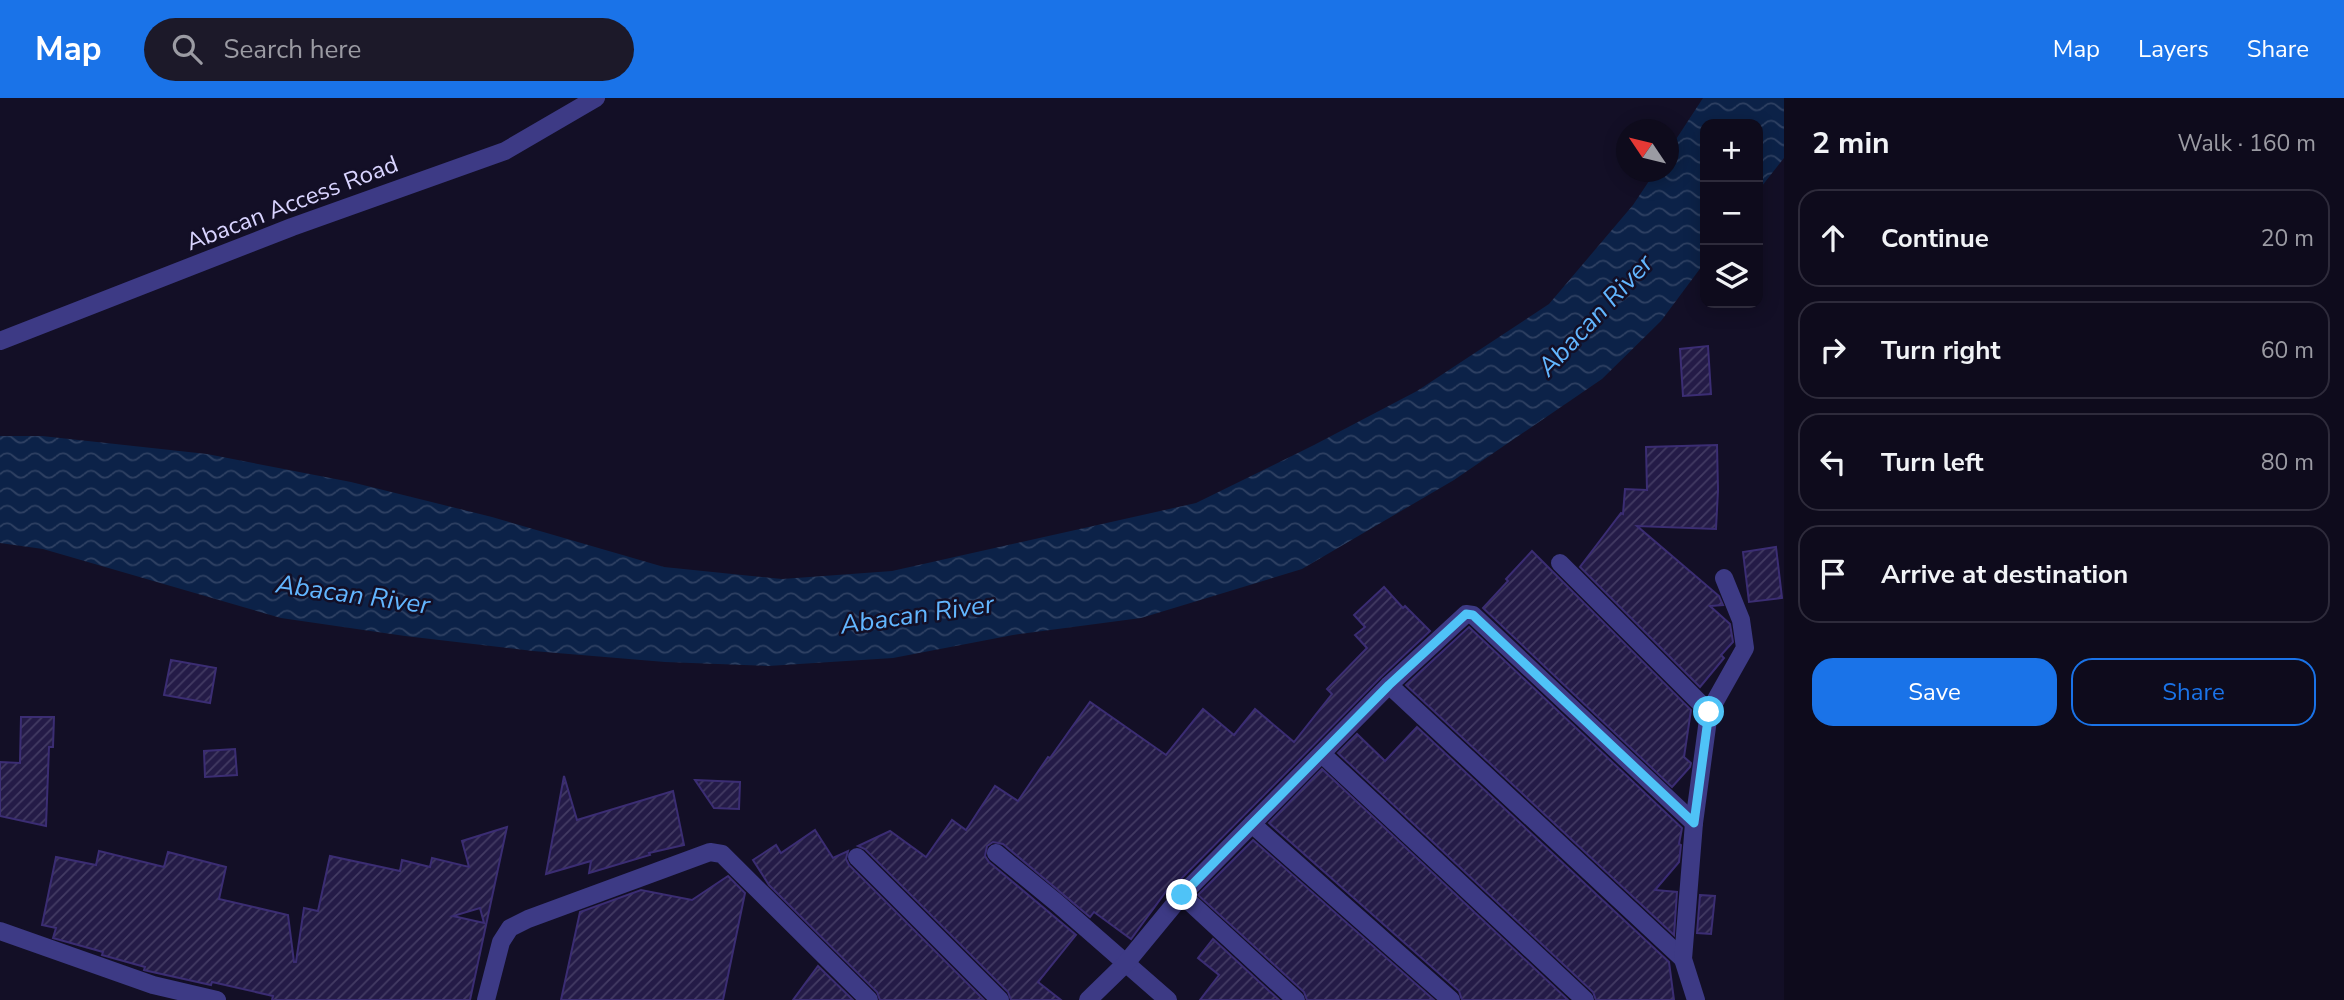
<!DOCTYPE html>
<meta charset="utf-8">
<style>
:root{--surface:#0e0b1c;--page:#1c1929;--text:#f1f3f6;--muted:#9b9ba3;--line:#2e2b3b;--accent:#1a73e8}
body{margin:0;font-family:"Nunito Sans",sans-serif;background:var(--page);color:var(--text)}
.controls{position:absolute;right:21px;top:21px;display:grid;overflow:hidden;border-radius:14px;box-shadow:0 4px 18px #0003}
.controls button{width:63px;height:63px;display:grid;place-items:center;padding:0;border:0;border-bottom:2px solid var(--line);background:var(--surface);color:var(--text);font:35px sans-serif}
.compass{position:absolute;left:1616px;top:21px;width:63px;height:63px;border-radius:50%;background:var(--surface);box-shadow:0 4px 18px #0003;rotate:305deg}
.stop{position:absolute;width:21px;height:21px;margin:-16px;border:5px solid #4fc3f7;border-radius:50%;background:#fff}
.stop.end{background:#4fc3f7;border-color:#fff;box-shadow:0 2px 7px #0008}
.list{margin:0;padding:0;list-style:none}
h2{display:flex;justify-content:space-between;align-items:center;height:91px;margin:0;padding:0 28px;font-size:30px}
h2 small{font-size:23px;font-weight:400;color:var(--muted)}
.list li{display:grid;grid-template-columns:46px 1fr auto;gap:21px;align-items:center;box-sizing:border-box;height:98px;margin:0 14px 14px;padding:0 14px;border:2px solid var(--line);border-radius:21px}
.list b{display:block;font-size:26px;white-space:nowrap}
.list em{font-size:23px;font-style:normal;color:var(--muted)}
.actions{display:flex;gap:14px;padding:21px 28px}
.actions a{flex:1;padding:16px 0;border:2px solid var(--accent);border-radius:21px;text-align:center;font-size:24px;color:var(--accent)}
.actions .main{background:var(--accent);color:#fff}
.icon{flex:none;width:38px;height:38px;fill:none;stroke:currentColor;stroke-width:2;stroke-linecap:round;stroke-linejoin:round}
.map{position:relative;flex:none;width:1784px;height:902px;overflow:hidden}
header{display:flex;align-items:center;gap:42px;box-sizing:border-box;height:98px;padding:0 35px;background:var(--accent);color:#fff}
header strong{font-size:33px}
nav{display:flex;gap:38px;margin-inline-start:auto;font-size:24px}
.search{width:490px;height:63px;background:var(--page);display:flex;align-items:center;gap:18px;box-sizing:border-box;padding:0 24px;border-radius:38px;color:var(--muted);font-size:26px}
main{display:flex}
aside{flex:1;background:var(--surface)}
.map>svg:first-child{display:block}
.water{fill:url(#water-waves)}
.building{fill:url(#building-hatch);stroke:#3b2d73;stroke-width:2;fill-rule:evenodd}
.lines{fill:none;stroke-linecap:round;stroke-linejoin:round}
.minor{stroke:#3d3a85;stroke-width:18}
.route{stroke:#4fc3f7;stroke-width:9}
.labels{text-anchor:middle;stroke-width:5;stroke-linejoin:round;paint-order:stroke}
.street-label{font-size:24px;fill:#d9d4ff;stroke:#130f26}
.water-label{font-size:26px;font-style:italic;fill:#62b6ff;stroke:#130f26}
</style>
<header>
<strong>Map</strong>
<div class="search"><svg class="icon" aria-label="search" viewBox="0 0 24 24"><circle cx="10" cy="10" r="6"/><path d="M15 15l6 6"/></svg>Search here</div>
<nav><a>Map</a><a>Layers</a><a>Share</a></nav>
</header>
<main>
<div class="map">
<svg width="1784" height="902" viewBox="0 0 1784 902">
<defs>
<pattern id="water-waves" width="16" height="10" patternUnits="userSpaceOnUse" patternTransform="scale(1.75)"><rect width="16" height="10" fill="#0c2248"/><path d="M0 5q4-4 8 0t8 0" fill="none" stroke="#2f4163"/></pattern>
<pattern id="building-hatch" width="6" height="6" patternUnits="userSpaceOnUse" patternTransform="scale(1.75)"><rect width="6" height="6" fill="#241b47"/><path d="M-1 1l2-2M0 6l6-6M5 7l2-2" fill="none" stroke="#433b63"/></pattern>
</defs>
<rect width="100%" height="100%" fill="#130f26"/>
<!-- water -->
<polygon class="water" points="1703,0 1784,0 1784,60 1758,93 1758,26 1705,26 1705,164 1661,223 1602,281 1454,382 1302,471 1141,520 1013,537 893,560 768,568 665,564 533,553 405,538 281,520 43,451 0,445 0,338 42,338 207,356 351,384 492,419 664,469 782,481 892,473 1196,405 1314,347 1417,293 1549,206 1633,107 1655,74 1668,74 1669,52"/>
<!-- building -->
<g class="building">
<polygon points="1708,248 1711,296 1683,298 1680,251"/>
<polygon points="1717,347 1718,392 1716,431 1637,428 1719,498 1723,507 1710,508 1730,526 1733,544 1721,557 1724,560 1700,589 1580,469 1621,415 1623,416 1625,391 1647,392 1646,349"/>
<polygon points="1776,449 1782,500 1749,504 1743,454"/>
<polygon points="1532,453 1691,612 1684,659 1691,665 1690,669 1672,689 1483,510 1508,483 1506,481"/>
<polygon points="1384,489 1403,510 1405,508 1430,533 1381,579 1176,786 1173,784 1131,841 1094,814 1090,819 1003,746 993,744 987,748 985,758 989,764 1076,837 1038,884 1061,902 1011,902 1008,894 865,751 858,748 890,733 926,759 952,722 966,732 995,688 1018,703 1048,659 1050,660 1090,604 1166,657 1203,611 1234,637 1255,611 1294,644 1332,596 1327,591 1367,550 1355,537 1365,529 1354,517"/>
<polygon points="1469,529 1682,730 1679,746 1681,747 1679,764 1655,792 1677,794 1674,837 1406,587"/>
<polygon points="171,562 216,570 210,605 164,597"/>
<polygon points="21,619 54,619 53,649 49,649 46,728 0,718 0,664 20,665"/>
<polygon points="1417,629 1669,864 1674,902 1596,902 1593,894 1338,655 1357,636 1385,663"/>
<polygon points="235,651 237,677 205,679 204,653"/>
<polygon points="1322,671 1568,902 1462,902 1459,893 1269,725"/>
<polygon points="564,678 577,722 673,693 684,747 649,755 650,757 589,775 591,763 546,776"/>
<polygon points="695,682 740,684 739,711 714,710"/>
<path d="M507,729L470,902H272L273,898L212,884L211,887L148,873L144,872L145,869L102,857L103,854L53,840L56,830L42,827L56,759L96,767L99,753L164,769L168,754L226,769L219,801L288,817L294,864H296L304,810L318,813L330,758L400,773L402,762L430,769L432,760L469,769L462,743ZM480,810L484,825L453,818Z"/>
<polygon points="815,732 833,760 848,753 846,761 849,767 984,902 880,902 877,894 769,787 753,762 776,747 781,755"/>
<polygon points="1253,742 1434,902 1307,902 1304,894 1198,797"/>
<polygon points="728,778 745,795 723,902 561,902 580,814 641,792 692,802"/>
<polygon points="1700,797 1715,798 1711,836 1697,835"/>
<polygon points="1213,841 1279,902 1200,902 1219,877 1198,860"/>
<polygon points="818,868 853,902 793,902"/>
</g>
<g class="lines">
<!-- minor -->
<g class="minor">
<polyline points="0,243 292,129 505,53 596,0"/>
<polyline points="1560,465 1709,614"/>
<polyline points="1389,587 1683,861"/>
<polyline points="1322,656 1585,902"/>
<polyline points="1252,726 1451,902"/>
<polyline points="996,755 1057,805 1168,902"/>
<polyline points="857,759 1000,902"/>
<polyline points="1182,797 1296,902"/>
<polyline points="0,833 153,887 217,902"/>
<polyline points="486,902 501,844 510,830 528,821 710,754 722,756 869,902"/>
<polyline points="1088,902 1126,865 1182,797 1252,726 1389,587 1466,516 1473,517 1694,725"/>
<polyline points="1696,902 1683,861 1694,725 1709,614 1745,550 1741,522 1724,480"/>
</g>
</g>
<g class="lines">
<!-- route -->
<polyline class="route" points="1182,797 1389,587 1466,516 1473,517 1694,725 1709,614"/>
</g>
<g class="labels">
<!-- street labels -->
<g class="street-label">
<text transform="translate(292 105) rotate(-21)" y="8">Abacan Access Road</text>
</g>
<!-- water labels -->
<g class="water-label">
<text transform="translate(1595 217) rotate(-47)" y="9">Abacan River</text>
<text transform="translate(353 496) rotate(8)" y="9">Abacan River</text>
<text transform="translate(917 516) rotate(-8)" y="9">Abacan River</text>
</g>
</g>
</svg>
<div class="controls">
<button>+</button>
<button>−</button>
<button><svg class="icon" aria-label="layers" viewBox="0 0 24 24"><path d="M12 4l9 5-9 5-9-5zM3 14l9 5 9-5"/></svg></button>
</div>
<svg class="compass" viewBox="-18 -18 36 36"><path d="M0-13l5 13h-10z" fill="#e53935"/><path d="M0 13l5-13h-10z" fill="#9b9ba3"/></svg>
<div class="stop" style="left:1709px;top:614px"></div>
<div class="stop end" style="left:1182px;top:797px"></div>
</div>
<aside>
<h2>2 min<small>Walk · 160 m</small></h2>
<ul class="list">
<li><svg class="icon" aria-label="ahead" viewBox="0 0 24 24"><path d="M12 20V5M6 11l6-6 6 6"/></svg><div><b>Continue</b></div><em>20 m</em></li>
<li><svg class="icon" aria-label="right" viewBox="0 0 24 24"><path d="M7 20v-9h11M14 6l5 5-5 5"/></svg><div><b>Turn right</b></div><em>60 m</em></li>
<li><svg class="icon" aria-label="left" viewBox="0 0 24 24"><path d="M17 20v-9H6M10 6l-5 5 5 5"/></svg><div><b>Turn left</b></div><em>80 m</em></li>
<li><svg class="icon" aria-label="arrive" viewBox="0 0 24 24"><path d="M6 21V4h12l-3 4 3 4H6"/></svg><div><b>Arrive at destination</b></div></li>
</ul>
<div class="actions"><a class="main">Save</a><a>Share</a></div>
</aside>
</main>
